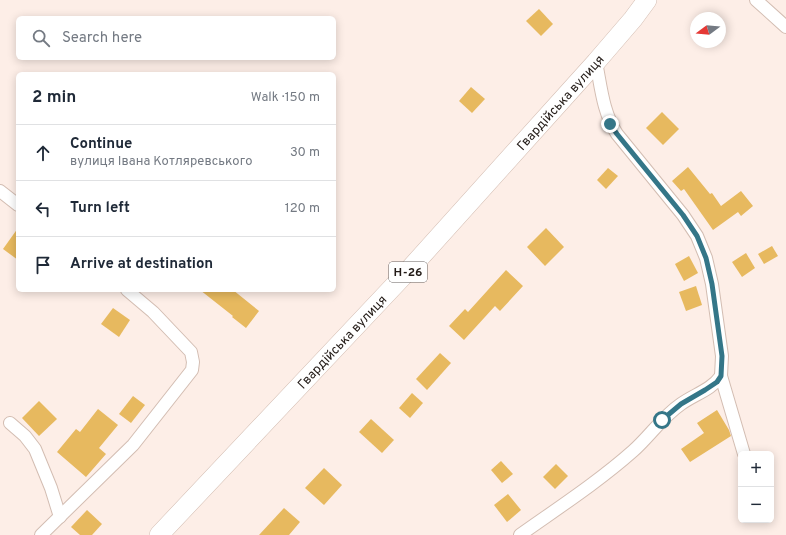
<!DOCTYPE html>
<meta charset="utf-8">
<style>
:root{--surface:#fff;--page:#f6f6f7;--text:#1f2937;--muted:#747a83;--line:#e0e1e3}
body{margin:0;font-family:Overpass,sans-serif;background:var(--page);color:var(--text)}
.controls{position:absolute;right:12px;bottom:12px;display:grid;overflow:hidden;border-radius:6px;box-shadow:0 2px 10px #0003}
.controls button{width:36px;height:36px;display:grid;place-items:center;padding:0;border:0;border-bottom:1px solid var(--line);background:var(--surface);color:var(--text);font:20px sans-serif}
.compass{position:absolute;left:690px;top:12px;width:36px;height:36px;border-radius:50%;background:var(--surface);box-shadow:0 2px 10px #0003;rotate:254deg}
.stop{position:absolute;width:12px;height:12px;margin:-9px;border:3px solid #347688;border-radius:50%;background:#fff}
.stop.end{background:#347688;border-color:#fff;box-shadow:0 1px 4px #0008}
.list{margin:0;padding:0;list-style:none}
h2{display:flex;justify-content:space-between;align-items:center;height:52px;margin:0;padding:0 16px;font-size:17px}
h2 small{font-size:13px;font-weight:400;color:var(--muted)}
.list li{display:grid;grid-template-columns:26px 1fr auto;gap:12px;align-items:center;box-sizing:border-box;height:56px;padding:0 16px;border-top:1px solid var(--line)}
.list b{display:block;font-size:15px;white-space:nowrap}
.list p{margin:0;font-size:13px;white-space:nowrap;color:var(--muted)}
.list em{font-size:13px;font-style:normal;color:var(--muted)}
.icon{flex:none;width:22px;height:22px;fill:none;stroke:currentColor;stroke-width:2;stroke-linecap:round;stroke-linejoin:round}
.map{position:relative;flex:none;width:786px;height:535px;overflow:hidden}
.search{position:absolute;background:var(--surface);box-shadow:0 2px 10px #0003;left:16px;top:16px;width:320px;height:44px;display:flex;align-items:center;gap:10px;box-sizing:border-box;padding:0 14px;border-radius:6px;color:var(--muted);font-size:15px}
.panel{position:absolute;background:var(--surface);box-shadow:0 2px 10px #0003;left:16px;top:72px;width:320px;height:220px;border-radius:6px}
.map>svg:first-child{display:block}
.building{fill:#e7b95f}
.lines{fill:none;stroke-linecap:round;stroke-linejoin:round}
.street-casing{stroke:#d3bdb2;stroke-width:14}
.primary-casing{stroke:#d3bdb2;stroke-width:20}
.street{stroke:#fff;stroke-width:12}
.primary{stroke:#fff;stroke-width:19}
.route{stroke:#347688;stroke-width:5}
.labels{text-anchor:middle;stroke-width:3;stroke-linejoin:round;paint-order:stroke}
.shield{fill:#fff;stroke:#655f5d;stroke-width:1}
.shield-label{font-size:12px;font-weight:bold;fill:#231b17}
.street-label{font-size:13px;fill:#231b17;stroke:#fff}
</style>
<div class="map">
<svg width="786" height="535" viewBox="0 0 786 535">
<rect width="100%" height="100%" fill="#fdeee7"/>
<!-- building -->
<g class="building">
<polygon points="539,9 553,24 541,36 526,21"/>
<polygon points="471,87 485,99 472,113 459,101"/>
<polygon points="662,112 679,129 663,145 646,128"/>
<polygon points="688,167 710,194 712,193 721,206 741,191 753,206 741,216 738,212 713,230 684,189 681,191 672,181"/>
<polygon points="608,168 618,176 606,189 597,180"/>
<polygon points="18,228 18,260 3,249"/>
<polygon points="546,228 564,247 545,266 527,247"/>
<polygon points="772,246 778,256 764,264 758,254"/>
<polygon points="746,253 755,268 742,277 732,262"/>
<polygon points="689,256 698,273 684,281 675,264"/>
<polygon points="506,270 523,286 500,311 495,306 464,340 449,326 465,309 468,312"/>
<polygon points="696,286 702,305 686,311 679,292"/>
<polygon points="200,290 233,290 259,311 246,328 232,317 233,316"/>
<polygon points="113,308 130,320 119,337 101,324"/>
<polygon points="440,353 451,363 427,390 416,379"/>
<polygon points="412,393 423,403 410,418 399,408"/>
<polygon points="133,396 145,405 131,423 119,414"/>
<polygon points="39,401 57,419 39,436 22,418"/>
<polygon points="98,409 118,425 99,448 106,454 86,477 57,452 76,429 80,432"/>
<polygon points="717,410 729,430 731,436 690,462 681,449 704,433 697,423"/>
<polygon points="371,419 394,440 382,453 359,432"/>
<polygon points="501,461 513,474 502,483 491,470"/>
<polygon points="556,464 568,476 555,489 543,477"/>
<polygon points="324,468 342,485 324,505 305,488"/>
<polygon points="508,494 521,510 507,522 494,505"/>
<polygon points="284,508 300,522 289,535 259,535"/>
<polygon points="87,510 102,524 92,535 80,535 71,527"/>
</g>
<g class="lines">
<defs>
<g id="street">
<polyline points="756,0 786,27"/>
<path d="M596,62C601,87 603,113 617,134L683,215L697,236L706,258L712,284L722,356L721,376L744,454"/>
<polyline points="0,191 18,205"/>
<polyline points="10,423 25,436 35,449 51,488 60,517"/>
<polyline points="41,535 133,445 192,370 193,362 191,352 153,312 127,290"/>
<path d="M520,535C558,508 598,482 633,451C650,436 662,417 681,404C695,394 711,390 721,376"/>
</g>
<g id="primary">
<path id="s1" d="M159,535L407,272L596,62L633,19L647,0"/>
</g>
</defs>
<!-- street casing -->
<use href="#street" class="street-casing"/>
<!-- primary casing -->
<use href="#primary" class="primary-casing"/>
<!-- street -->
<use href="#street" class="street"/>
<!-- primary -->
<use href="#primary" class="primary"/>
</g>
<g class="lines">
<!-- route -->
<polyline class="route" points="610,124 617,134 683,215 697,236 706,258 712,284 722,356 721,376 717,382 705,390 681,404 662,420"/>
</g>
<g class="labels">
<!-- shield labels -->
<rect class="shield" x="389" y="262" width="38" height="20" rx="3"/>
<g class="shield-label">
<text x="408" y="276">Н-26</text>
</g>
<!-- street labels -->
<g class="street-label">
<text dy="5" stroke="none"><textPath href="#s1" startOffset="590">Гвардійська вулиця</textPath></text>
<text dy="5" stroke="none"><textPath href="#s1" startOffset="266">Гвардійська вулиця</textPath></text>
</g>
</g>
</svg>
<div class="controls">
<button>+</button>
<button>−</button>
</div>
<svg class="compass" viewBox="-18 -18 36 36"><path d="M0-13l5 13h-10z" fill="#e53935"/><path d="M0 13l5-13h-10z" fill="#747a83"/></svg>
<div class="stop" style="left:662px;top:420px"></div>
<div class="stop end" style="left:610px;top:124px"></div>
<div class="search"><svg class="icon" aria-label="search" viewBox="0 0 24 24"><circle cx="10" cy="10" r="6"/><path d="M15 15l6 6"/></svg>Search here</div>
<section class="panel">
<h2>2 min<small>Walk · 150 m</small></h2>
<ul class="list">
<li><svg class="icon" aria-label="ahead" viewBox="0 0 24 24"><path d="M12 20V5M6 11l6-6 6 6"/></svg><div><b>Continue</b><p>вулиця Івана Котляревського</p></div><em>30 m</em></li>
<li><svg class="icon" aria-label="left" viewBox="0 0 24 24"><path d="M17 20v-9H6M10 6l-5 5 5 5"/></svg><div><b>Turn left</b></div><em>120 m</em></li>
<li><svg class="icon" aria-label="arrive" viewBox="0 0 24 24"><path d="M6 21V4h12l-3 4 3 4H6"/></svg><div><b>Arrive at destination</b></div></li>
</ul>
</section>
</div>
